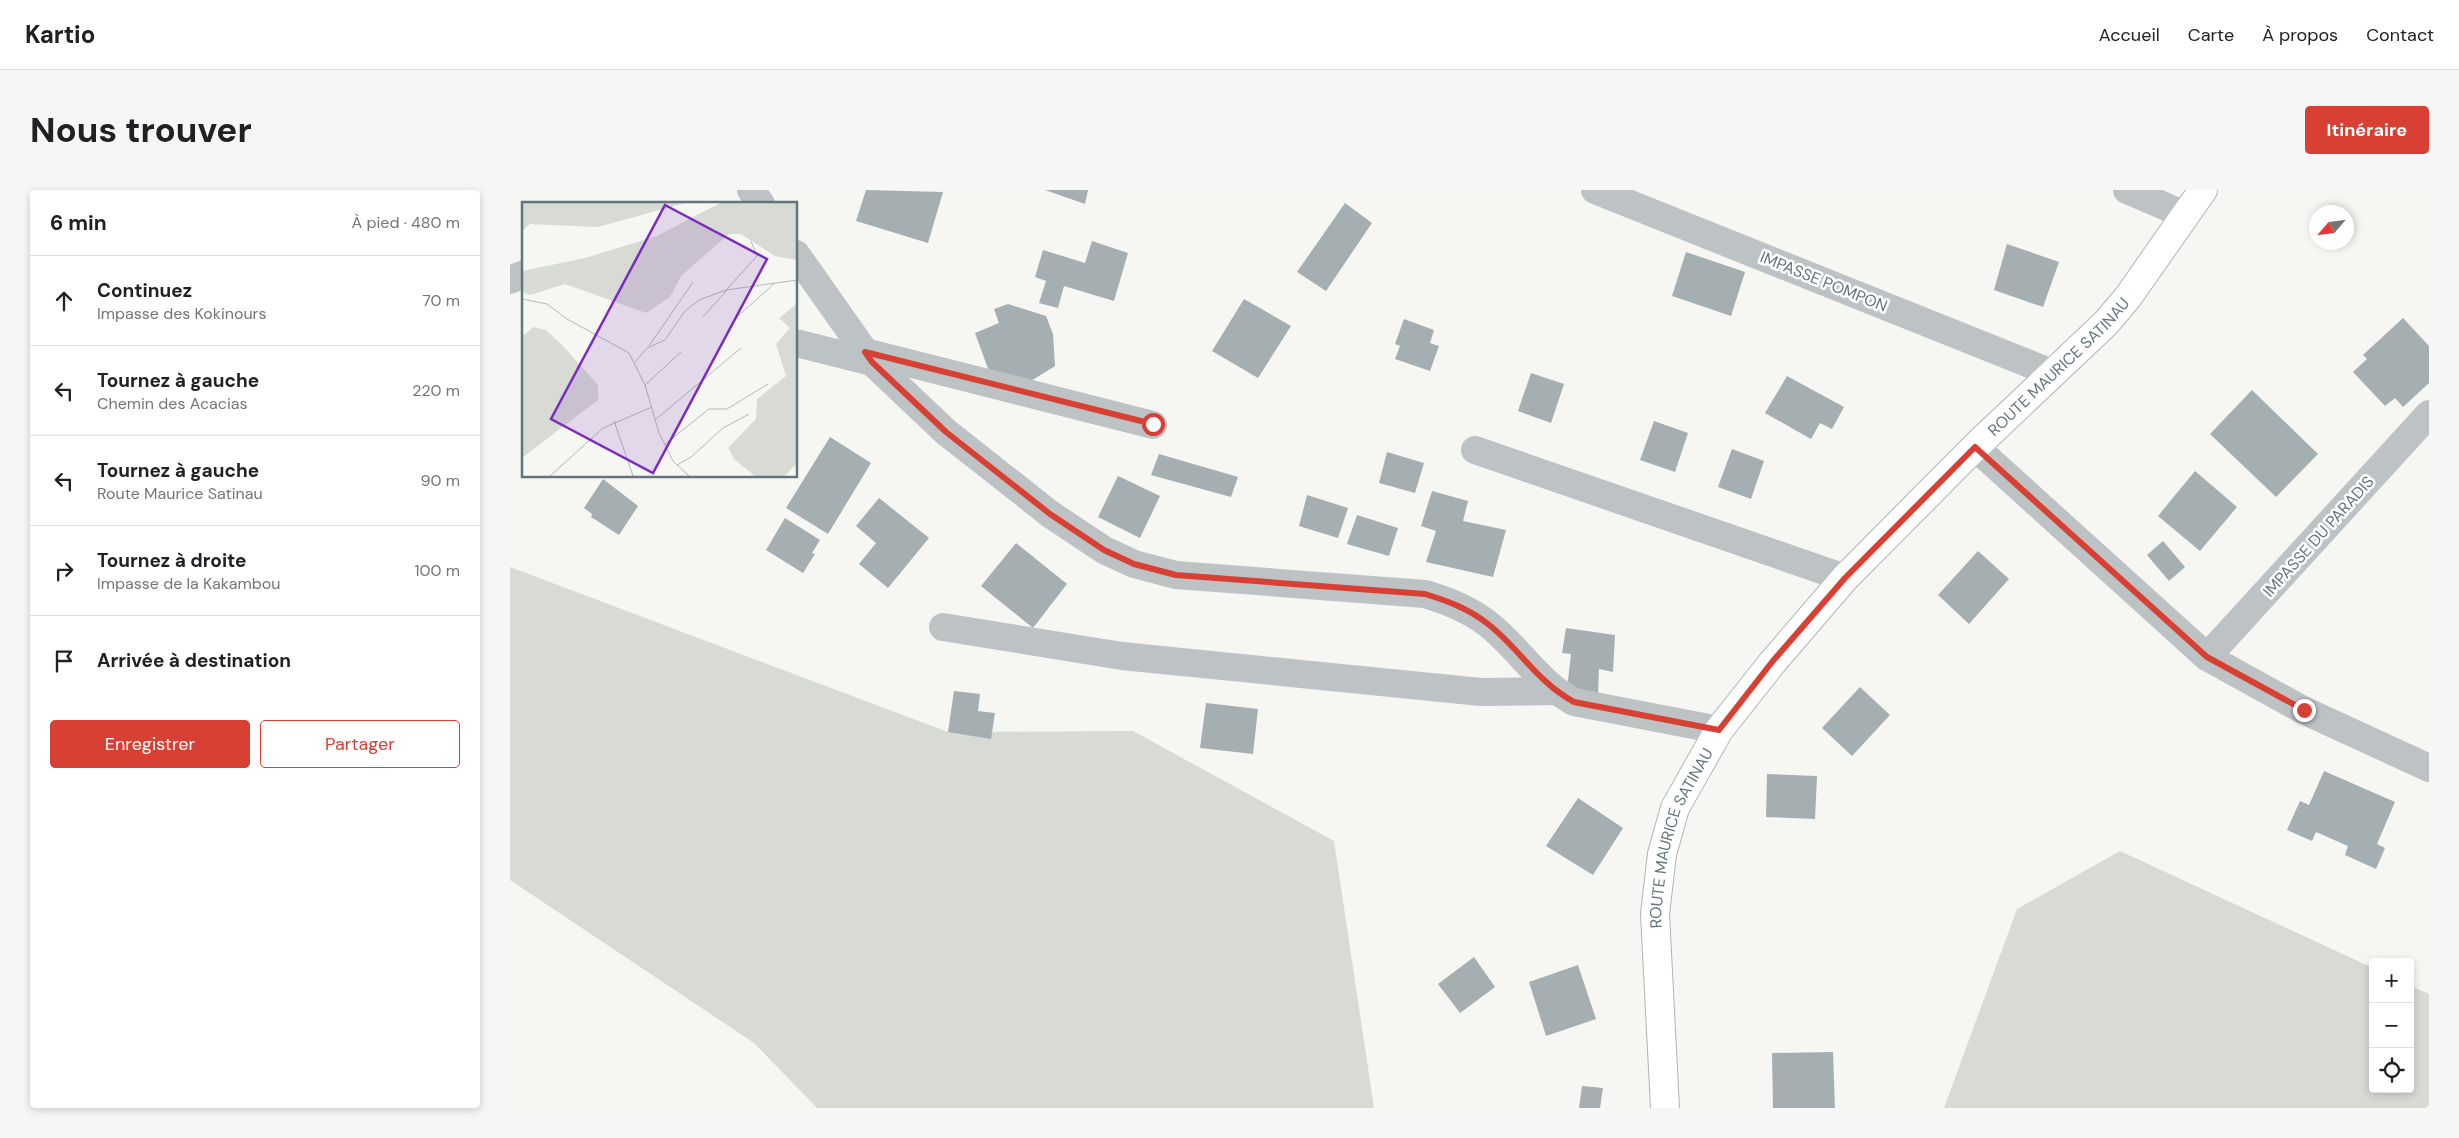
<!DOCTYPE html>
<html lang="fr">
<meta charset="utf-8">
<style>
:root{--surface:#fff;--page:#f6f6f6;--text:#202124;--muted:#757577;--line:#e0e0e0;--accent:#d74033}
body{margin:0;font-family:"DM Sans",sans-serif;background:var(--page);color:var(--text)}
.controls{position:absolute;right:15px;bottom:15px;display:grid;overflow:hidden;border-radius:5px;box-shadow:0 2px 8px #0003}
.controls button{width:45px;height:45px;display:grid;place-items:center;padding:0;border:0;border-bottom:1px solid var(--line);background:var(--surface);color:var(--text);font:25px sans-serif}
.compass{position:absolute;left:1799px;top:15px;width:45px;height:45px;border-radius:50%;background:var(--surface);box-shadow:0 2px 8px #0003;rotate:242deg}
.stop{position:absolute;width:15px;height:15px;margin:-11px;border:4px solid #d74033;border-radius:50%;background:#fff}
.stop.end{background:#d74033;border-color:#fff;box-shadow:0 1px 5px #0008}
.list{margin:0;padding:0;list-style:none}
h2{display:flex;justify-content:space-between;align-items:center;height:65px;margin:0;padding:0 20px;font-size:21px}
h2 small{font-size:16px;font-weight:400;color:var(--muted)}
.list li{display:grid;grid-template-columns:32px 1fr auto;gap:15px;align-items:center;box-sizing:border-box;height:90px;padding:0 20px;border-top:1px solid var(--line)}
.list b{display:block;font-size:19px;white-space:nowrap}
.list p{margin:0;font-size:16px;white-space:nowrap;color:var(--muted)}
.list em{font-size:16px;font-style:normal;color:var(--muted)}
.actions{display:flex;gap:10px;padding:15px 20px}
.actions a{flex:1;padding:11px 0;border:1px solid var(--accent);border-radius:5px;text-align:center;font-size:18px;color:var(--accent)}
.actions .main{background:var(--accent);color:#fff}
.icon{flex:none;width:28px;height:28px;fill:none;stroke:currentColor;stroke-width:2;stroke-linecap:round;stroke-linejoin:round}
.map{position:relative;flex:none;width:1919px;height:918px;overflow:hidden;border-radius:5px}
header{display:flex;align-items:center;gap:30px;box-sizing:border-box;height:70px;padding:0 25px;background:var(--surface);border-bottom:1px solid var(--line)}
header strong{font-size:24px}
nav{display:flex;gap:28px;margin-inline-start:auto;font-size:18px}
.intro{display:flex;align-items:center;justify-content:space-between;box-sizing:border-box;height:120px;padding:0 30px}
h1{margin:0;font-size:35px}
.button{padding:12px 22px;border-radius:5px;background:var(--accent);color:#fff;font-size:18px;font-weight:700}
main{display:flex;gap:30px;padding:0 30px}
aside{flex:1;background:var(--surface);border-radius:5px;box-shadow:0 2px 8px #0003}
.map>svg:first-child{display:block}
.green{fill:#d7dbd3}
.building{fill:#a5afb2}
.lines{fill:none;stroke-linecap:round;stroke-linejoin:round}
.major-casing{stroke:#afb5b8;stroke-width:30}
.minor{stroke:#bdc3c5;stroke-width:28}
.major{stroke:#fff;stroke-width:28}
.route{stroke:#d74033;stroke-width:6}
.labels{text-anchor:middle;stroke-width:5;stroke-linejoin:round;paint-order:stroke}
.street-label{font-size:16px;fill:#63757c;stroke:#fff}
.inset-road{fill:none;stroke:#b2babc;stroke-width:1}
.view{fill:#7b2cbf;fill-opacity:0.15;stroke:#7b2cbf;stroke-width:2.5}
.inset-edge{fill:none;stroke:#63757c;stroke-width:2.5}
</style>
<header>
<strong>Kartio</strong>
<nav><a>Accueil</a><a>Carte</a><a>À propos</a><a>Contact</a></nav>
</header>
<div class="intro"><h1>Nous trouver</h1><a class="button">Itinéraire</a></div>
<main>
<aside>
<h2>6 min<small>À pied · 480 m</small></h2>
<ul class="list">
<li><svg class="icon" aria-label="ahead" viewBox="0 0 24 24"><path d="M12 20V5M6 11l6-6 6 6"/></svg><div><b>Continuez</b><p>Impasse des Kokinours</p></div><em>70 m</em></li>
<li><svg class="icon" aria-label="left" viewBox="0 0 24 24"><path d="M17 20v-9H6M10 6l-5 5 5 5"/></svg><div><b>Tournez à gauche</b><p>Chemin des Acacias</p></div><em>220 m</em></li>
<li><svg class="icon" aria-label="left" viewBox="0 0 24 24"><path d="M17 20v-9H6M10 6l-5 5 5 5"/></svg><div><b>Tournez à gauche</b><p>Route Maurice Satinau</p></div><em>90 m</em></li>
<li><svg class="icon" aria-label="right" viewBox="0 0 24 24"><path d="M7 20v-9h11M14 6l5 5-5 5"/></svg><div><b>Tournez à droite</b><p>Impasse de la Kakambou</p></div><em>100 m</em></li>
<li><svg class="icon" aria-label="arrive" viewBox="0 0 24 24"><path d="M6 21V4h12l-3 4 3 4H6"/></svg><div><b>Arrivée à destination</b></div></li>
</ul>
<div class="actions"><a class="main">Enregistrer</a><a>Partager</a></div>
</aside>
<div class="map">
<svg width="1919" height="918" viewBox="0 0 1919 918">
<rect width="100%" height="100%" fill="#f6f6f3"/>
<!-- green -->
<g class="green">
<polygon points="0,377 438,542 623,541 824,651 864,918 307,918 244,853 0,690"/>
<polygon points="1610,661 1863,778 1863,899 1900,899 1900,796 1919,804 1919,918 1434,918 1507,719"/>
</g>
<!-- building -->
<g class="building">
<polygon points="356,0 433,2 418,53 346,31"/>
<polygon points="535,0 578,0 575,14"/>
<polygon points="835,13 862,33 816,101 787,82"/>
<polygon points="582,51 618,63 604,111 554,96 548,118 529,113 536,91 525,87 533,60 575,73"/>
<polygon points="1497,54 1549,72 1533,117 1484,100"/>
<polygon points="1176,62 1235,82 1221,126 1162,106"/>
<polygon points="734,109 781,136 748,188 702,161"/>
<polygon points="498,114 536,126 543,144 545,176 516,194 480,184 465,143 489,133 484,119"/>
<polygon points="1893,128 1919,156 1919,193 1893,217 1885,208 1875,216 1843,182 1857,169 1853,165"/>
<polygon points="894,129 924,140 920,153 929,156 920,181 885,169 890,156 885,154"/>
<polygon points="1021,183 1054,194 1041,233 1008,221"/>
<polygon points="1277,186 1334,217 1322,239 1310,233 1301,249 1255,223"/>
<polygon points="1742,200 1808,264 1766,307 1700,244"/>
<polygon points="1144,231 1178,243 1165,282 1130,270"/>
<polygon points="320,247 361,273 318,344 276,318"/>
<polygon points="1222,259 1254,271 1241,309 1208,297"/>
<polygon points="877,262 914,273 905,303 869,293"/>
<polygon points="649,264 728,287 721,307 641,285"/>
<polygon points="1685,281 1727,317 1690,361 1648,326"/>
<polygon points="608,286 650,306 630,348 588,327"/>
<polygon points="93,289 128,316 109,345 81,327 82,324 74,318"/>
<polygon points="922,301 958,311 953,331 996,340 983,387 916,372 926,341 911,336"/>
<polygon points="797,305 838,318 828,348 789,336"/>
<polygon points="369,308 419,348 378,398 349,374 366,353 346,336"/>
<polygon points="847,325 888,338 879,366 837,354"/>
<polygon points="275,328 310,350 302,363 305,364 293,383 256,360"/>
<polygon points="1653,351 1675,377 1659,391 1637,365"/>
<polygon points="506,353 557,394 523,438 471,396"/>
<polygon points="1468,361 1499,389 1459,434 1428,405"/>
<polygon points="1056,438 1105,445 1103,482 1089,479 1088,504 1057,499 1061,464 1052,463"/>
<polygon points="1350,497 1380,525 1342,566 1312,538"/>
<polygon points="444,501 470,504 468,521 485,523 481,549 438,542"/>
<polygon points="696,513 748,519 743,564 690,558"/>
<polygon points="1814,581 1885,612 1867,654 1875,658 1866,679 1835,665 1838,656 1806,642 1802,651 1777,640 1790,611 1799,615"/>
<polygon points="1257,584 1307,586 1305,629 1256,627"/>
<polygon points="1068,608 1113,638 1083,685 1036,656"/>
<polygon points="964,767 985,797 950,823 928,794"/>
<polygon points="1068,775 1086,829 1036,846 1019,792"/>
<polygon points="1323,862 1325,918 1263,918 1262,863"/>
<polygon points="1072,896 1093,898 1090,918 1069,918"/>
</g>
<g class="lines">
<defs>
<g id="major">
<path id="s1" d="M1155,918L1145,724L1152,664L1165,618L1209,540L1262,473L1335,388L1465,257L1596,133L1618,107L1693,0"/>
</g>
</defs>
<!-- major casing -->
<use href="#major" class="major-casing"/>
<!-- minor -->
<g class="minor">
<polyline points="241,0 251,14"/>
<polyline points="1085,0 1542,183"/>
<polyline points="1617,0 1675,25"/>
<path d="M286,64L362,172L436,242L540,324L594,360L624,374L666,385L915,404C938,411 959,419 978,434C1009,458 1027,492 1064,512L1209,540"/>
<polyline points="0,90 14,84"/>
<polyline points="286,153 362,172"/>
<polyline points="355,162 643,235"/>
<polyline points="1465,257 1697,467 1793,520 1919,578"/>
<polyline points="965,260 1335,388"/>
<polyline points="433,437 612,466 971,502 1044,501"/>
<polyline points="1697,467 1919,224"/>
</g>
<!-- major -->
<use href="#major" class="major"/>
</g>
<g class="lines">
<!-- route -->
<path class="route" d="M643,234L355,162L362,172L436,242L540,324L594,360L624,374L666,385L915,404C938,411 959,419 978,434C1009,458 1027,492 1064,512L1209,540L1262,472L1335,388L1465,257L1697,467L1794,520"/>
</g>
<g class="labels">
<!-- street labels -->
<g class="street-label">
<text transform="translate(1314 91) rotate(22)" y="6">IMPASSE POMPON</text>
<text dy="6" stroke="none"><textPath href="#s1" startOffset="890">ROUTE MAURICE SATINAU</textPath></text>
<text transform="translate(1808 346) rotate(-48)" y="6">IMPASSE DU PARADIS</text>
<text dy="6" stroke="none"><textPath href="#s1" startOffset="275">ROUTE MAURICE SATINAU</textPath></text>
</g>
</g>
<!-- overview -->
<g transform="translate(12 12)">
<rect width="275" height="275" fill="#f6f6f3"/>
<path d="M0,1H163L76,25L8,22L0,29ZM198,1H275V58L253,54L219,32H207L159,74L148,95L124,111L43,82L8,93L0,90V69L63,56L135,34ZM275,102V261L263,274H233L213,258L206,246L234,217L235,197L264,174L254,142L268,126L257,116ZM11,125L24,128L40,143L76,183V198L0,256V135Z" fill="#d7dbd3"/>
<path class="inset-road" d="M205,87L235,54L229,39M0,97L25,102L45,117L107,151L123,183L137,231L151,259L167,274M181,115L205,88M215,115L253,81M127,144L171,80M113,160L125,146L143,138L163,109L177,98L204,88L275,78M123,183L159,150M133,218L219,146M92,219L111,274M143,242L187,207H205L246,182M155,263L169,255L201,226L227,212M28,274L81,226L130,205"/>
<path class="view" d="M143,3L245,57L131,271L29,217Z"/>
<rect width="275" height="275" class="inset-edge"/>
</g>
</svg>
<div class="controls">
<button>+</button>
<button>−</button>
<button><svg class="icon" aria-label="locate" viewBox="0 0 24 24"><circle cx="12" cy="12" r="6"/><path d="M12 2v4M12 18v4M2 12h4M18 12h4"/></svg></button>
</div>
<svg class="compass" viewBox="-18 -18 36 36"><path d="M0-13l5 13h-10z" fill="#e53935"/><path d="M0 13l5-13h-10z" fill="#757577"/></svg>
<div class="stop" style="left:643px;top:234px"></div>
<div class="stop end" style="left:1794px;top:520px"></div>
</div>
</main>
